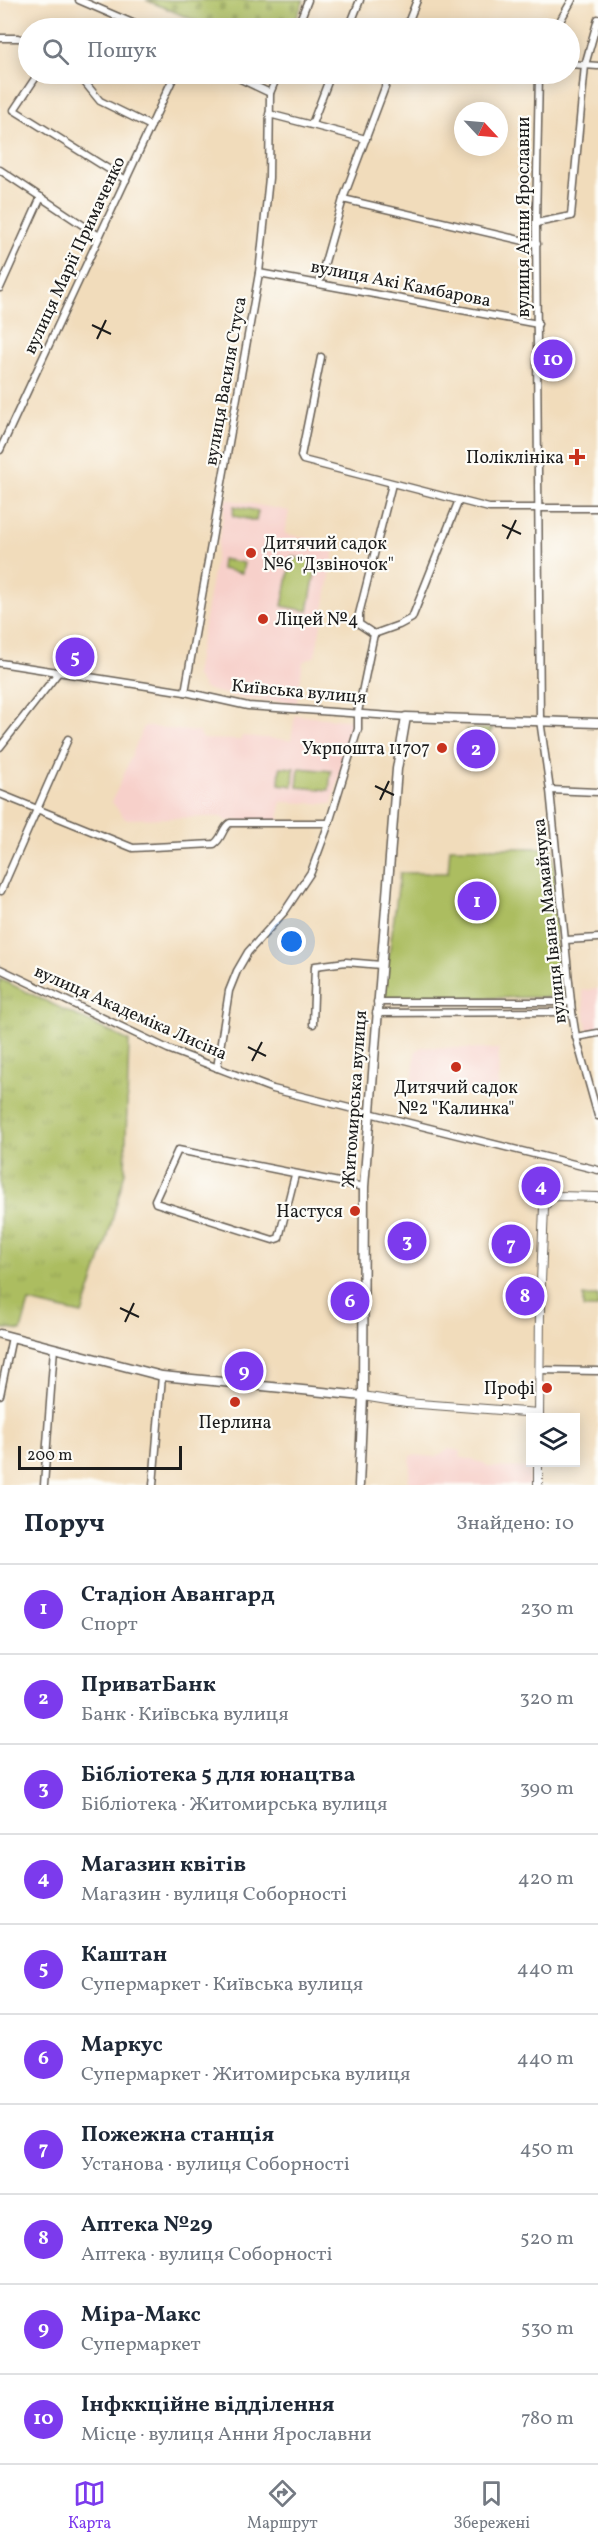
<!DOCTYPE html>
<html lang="uk">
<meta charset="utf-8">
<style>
:root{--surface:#fff;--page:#f2f2f3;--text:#1f2937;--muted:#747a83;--line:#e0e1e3;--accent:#7c3aed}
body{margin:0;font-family:Vollkorn,serif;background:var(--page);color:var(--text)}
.controls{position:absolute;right:18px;bottom:18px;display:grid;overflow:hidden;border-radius:0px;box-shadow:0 3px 15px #0003}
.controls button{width:54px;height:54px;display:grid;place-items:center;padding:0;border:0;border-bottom:2px solid var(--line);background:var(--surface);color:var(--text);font:30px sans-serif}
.compass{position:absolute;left:454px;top:102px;width:54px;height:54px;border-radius:50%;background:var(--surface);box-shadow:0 3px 15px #0003;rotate:116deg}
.scale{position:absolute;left:18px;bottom:15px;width:164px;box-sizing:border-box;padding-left:6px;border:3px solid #1c1c1c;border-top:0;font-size:16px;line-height:21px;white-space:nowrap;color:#1c1c1c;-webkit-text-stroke:4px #fdfcf7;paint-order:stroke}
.you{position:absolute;left:292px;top:942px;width:21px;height:21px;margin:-15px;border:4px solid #fff;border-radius:50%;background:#1a73e8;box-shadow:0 0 0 9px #1a73e833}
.badge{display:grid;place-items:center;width:39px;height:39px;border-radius:50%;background:var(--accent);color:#fff;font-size:20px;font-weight:700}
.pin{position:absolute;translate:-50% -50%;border:3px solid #fff;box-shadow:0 2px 6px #0006}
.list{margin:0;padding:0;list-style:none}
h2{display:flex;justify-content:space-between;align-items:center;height:78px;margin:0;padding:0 24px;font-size:26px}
h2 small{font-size:20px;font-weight:400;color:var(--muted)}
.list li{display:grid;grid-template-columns:39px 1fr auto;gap:18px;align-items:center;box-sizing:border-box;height:90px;padding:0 24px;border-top:2px solid var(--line)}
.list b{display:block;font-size:22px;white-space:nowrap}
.list p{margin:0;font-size:20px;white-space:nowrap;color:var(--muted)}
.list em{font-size:20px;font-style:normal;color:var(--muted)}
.icon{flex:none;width:33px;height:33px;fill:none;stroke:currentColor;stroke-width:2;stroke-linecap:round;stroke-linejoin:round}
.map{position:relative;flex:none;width:598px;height:1485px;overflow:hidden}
.search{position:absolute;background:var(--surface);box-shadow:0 3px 15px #0003;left:18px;right:18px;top:18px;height:66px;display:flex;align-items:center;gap:15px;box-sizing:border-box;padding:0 21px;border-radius:33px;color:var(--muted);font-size:22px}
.sheet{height:978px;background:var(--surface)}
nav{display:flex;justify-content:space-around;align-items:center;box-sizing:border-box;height:84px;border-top:2px solid var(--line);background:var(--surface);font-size:16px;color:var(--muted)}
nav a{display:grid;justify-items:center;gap:3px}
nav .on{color:var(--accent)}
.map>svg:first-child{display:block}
.built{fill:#f7d0ca}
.grass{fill:url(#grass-tufts);stroke:#646c3e;stroke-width:1.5}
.cemetery{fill:url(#cemetery-stones);stroke:#646c3e;stroke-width:1.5}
.park{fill:url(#park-crowns);stroke:#646c3e;stroke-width:1.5}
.pitch{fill:#acbd60;stroke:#646c3e;stroke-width:1.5}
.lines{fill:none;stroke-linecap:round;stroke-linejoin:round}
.minor-casing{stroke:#675f54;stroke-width:9}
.tertiary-casing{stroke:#675f54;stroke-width:10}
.secondary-casing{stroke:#675f54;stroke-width:11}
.minor{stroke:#fff;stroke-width:6}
.tertiary{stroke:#fff;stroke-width:8}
.secondary{stroke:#fff;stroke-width:8}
.ticks{fill:none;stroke:#1c1c1c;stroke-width:2}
.poi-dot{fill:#c8321e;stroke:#fdfcf7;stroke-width:2}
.labels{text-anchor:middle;stroke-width:4.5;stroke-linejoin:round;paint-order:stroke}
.street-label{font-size:18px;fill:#1c1c1c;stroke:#fdfcf7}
.poi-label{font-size:18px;fill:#1c1c1c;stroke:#fdfcf7;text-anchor:end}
</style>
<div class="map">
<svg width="598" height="1485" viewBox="0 0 598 1485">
<defs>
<pattern id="grass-tufts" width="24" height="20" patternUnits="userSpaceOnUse" patternTransform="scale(1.5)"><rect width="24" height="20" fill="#acbd60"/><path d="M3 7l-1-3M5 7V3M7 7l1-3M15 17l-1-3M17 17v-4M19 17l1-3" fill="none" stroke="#93a253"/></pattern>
<pattern id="cemetery-stones" width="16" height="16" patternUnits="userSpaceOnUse" patternTransform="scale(1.5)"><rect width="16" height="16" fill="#acbd60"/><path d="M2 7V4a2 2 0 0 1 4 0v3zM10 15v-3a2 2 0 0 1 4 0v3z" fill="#93a253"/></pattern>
<pattern id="park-crowns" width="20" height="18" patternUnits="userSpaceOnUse" patternTransform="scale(1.5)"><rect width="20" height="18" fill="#acbd60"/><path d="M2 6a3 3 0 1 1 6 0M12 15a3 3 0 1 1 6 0" fill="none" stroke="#93a253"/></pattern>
</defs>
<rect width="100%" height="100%" fill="#fdfcf7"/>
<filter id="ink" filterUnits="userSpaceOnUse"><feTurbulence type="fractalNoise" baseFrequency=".0167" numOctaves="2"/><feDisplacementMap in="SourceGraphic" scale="12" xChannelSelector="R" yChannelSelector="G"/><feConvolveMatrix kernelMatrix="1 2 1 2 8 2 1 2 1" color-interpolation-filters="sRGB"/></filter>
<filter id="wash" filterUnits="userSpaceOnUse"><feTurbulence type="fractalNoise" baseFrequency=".008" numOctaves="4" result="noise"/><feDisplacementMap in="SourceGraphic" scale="24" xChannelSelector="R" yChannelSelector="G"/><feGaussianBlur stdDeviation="1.35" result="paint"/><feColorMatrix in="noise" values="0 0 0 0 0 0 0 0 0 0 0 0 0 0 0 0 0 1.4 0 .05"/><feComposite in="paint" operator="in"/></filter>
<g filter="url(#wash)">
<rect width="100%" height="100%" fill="#f1dcbb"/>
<!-- built -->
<g class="built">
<polygon points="226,499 289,511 285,534 336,544 315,656 303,662 297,703 245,699 212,691 204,688 195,675"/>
<polygon points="295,715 354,721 332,804 281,802 279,821 228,821 220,817 125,819 112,802 144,726 199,732 203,739 240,740 242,736 291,740"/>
<polygon points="598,989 598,1028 587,1030 582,990"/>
<polygon points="422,1047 499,1049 498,1098 450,1094 412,1082 415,1052"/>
<polygon points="449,1449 461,1451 460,1457 484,1463 487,1467 530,1468 529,1485 408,1485 411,1455 435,1457"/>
</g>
<!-- grass -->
<g class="grass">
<polygon points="466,729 493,729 486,736 469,735"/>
<polygon points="0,979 129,1041 125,1172 106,1243 82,1314 29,1302 21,1331 0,1328"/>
</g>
<!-- cemetery -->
<polygon class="cemetery" points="146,0 304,0 292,28 208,28 208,26"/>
<!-- park -->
<g class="park">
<polygon points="234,506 258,511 256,521 233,516"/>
<polygon points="222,559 244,563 242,573 221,569"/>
</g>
<!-- pitch -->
<g class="pitch">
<polygon points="292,557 317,562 308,611 282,606"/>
<polygon points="280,767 294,768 293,786 279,784"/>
<polygon points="299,768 331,771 329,790 297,787"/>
<polygon points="450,848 552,848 561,930 555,931 556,949 562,948 567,997 383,999 400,873 448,873"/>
<rect x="583" y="1296" width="15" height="12"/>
</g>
</g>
<g filter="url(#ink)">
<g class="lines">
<defs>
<g id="minor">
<polyline points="79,0 144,28"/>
<polyline points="297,28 308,0"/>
<polyline points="349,28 360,0"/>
<polyline points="406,28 417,0"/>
<polyline points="556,28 572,0"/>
<polyline points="0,38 18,38 28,41"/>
<polyline points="570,64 598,66"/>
<polyline points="38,74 14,110 126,180"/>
<polyline points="78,74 100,101 151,126"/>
<polyline points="230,74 270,93"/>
<polyline points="539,74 536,223 540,720 550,790 572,1012 576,1037 598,1116"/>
<polyline points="269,114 366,139"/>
<polyline points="312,124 331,74"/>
<polyline points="0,170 99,236"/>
<polyline points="343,199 537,244"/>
<polyline points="536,223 571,216 585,65 598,19"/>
<polyline points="259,273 538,324"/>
<polyline points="319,283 343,199 390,74"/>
<polyline points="0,288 41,197"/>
<polyline points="321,357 301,456 303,460 489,508 598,508"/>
<polyline points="0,450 175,74"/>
<polyline points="392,484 359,614 359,624 374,634 399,625 412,618 459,500"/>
<polyline points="0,663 185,692 248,706 406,717"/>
<polyline points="185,692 259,273 269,178 270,93 278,74"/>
<polyline points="0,747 58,673"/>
<polyline points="550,790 598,792"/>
<path d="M0,794L133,848L214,844C223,838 222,828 230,823H329"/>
<polyline points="1,891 68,739"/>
<polyline points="566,940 598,938"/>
<polyline points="0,969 168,1049 273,1089 598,1170"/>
<polyline points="377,1002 571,1002"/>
<polyline points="376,1013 572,1012"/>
<polyline points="313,1024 315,966 346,962 381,965"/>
<polyline points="576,1037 598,1033"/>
<polyline points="217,1068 229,991 237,971 248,952 285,911 311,872 329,823 358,729 358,712 374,634"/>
<polyline points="295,1175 279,1238 273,1240 156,1203 155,1200 178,1150 364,1187"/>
<polyline points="539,1370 598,1371"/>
<polyline points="0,1395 12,1337"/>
<polyline points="44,1485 54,1348"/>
<polyline points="153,1485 162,1376"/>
</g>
<g id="tertiary">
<polyline points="363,1396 406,1403 539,1413"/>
<polyline points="539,1418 540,1307 544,1207 551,1198 558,1196 598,1197"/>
<polyline points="538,1485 538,1462"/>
</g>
<g id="secondary">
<polyline points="0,1334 162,1376 363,1396"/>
<polyline points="359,1485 363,1396 364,1187 397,769 406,717 598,723"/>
</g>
</defs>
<!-- minor casing -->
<use href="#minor" class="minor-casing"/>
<!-- tertiary casing -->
<use href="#tertiary" class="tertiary-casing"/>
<!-- secondary casing -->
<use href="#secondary" class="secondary-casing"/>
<!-- minor -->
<use href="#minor" class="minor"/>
<!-- tertiary -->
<use href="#tertiary" class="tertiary"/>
<!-- secondary -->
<use href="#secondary" class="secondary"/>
</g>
</g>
<!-- ticks -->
<path class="ticks" d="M92,325L111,334M97,339L106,320M502,525L521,534M507,539L516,520M375,786L394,795M380,800L389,781M248,1047L266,1056M252,1061L262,1042M120,1308L139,1317M125,1322L134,1303"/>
<!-- markers -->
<g class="poi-dot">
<path d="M574 448h6v6h6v6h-6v6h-6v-6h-6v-6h6z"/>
<circle cx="251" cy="553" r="6"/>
<circle cx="263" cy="619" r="6"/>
<circle cx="442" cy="748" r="6"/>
<circle cx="456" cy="1067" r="6"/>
<circle cx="355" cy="1211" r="6"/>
<circle cx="547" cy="1388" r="6"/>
<circle cx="235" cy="1402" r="6"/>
</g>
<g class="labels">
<!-- street labels -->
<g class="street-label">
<text transform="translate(523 217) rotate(-90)" y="6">вулиця Анни Ярославни</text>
<text transform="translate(74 255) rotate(-65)" y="6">вулиця Марії Примаченко</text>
<text transform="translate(401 283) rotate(11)" y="6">вулиця Акі Камбарова</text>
<text transform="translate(225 381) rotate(-80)" y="6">вулиця Василя Стуса</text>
<text transform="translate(299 691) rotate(5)" y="6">Київська вулиця</text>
<text transform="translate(549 921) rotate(-96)" y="6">вулиця Івана Мамайчука</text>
<text transform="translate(131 1012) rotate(24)" y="6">вулиця Академіка Лисіна</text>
<text transform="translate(354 1099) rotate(-86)" y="6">Житомирська вулиця</text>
</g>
<!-- poi labels -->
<g class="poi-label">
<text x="564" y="463">Поліклініка</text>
<text x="263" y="549" text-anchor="start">Дитячий садок<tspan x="263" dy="21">№6 "Дзвіночок"</tspan></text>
<text x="275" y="625" text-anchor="start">Ліцей №4</text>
<text x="430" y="754">Укрпошта 11707</text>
<text x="456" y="1093" text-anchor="middle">Дитячий садок<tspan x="456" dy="21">№2 "Калинка"</tspan></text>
<text x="343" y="1217">Настуся</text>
<text x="535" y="1394">Профі</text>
<text x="235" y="1428" text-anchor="middle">Перлина</text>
</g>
</g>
</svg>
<div class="controls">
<button><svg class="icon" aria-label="layers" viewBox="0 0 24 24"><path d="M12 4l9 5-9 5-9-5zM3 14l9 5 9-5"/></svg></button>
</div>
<svg class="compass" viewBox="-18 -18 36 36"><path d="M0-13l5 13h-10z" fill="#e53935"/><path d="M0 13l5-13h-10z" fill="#747a83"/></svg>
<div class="scale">200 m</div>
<div class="you"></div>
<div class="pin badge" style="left:477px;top:901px">1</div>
<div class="pin badge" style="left:476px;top:749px">2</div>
<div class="pin badge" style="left:407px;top:1241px">3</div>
<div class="pin badge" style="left:541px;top:1186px">4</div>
<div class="pin badge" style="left:75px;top:657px">5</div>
<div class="pin badge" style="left:350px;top:1301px">6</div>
<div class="pin badge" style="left:511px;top:1244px">7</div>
<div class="pin badge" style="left:525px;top:1296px">8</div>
<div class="pin badge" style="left:244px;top:1371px">9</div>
<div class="pin badge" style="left:553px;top:359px">10</div>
<div class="search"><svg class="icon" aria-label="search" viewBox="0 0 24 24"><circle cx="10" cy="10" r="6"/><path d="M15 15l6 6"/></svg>Пошук</div>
</div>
<section class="sheet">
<h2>Поруч<small>Знайдено: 10</small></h2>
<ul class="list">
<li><span class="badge">1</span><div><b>Стадіон Авангард</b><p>Спорт</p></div><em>230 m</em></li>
<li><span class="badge">2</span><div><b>ПриватБанк</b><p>Банк · Київська вулиця</p></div><em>320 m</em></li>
<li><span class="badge">3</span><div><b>Бібліотека 5 для юнацтва</b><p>Бібліотека · Житомирська вулиця</p></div><em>390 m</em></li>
<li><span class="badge">4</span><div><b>Магазин квітів</b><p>Магазин · вулиця Соборності</p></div><em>420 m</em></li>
<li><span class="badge">5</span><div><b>Каштан</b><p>Супермаркет · Київська вулиця</p></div><em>440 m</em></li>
<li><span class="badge">6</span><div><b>Маркус</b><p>Супермаркет · Житомирська вулиця</p></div><em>440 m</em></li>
<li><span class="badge">7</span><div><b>Пожежна станція</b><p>Установа · вулиця Соборності</p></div><em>450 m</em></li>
<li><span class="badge">8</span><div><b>Аптека №29</b><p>Аптека · вулиця Соборності</p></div><em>520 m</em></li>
<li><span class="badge">9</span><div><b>Міра-Макс</b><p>Супермаркет</p></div><em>530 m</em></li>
<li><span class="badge">10</span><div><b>Інфккційне відділення</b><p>Місце · вулиця Анни Ярославни</p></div><em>780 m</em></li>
</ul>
</section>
<nav>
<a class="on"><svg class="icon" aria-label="map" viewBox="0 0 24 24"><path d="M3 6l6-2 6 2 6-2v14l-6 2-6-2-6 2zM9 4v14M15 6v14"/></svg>Карта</a>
<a><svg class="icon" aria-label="directions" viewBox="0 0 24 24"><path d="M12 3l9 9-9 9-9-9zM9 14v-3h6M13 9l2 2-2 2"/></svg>Маршрут</a>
<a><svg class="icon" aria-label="saved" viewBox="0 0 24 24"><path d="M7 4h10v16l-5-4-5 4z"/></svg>Збережені</a>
</nav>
